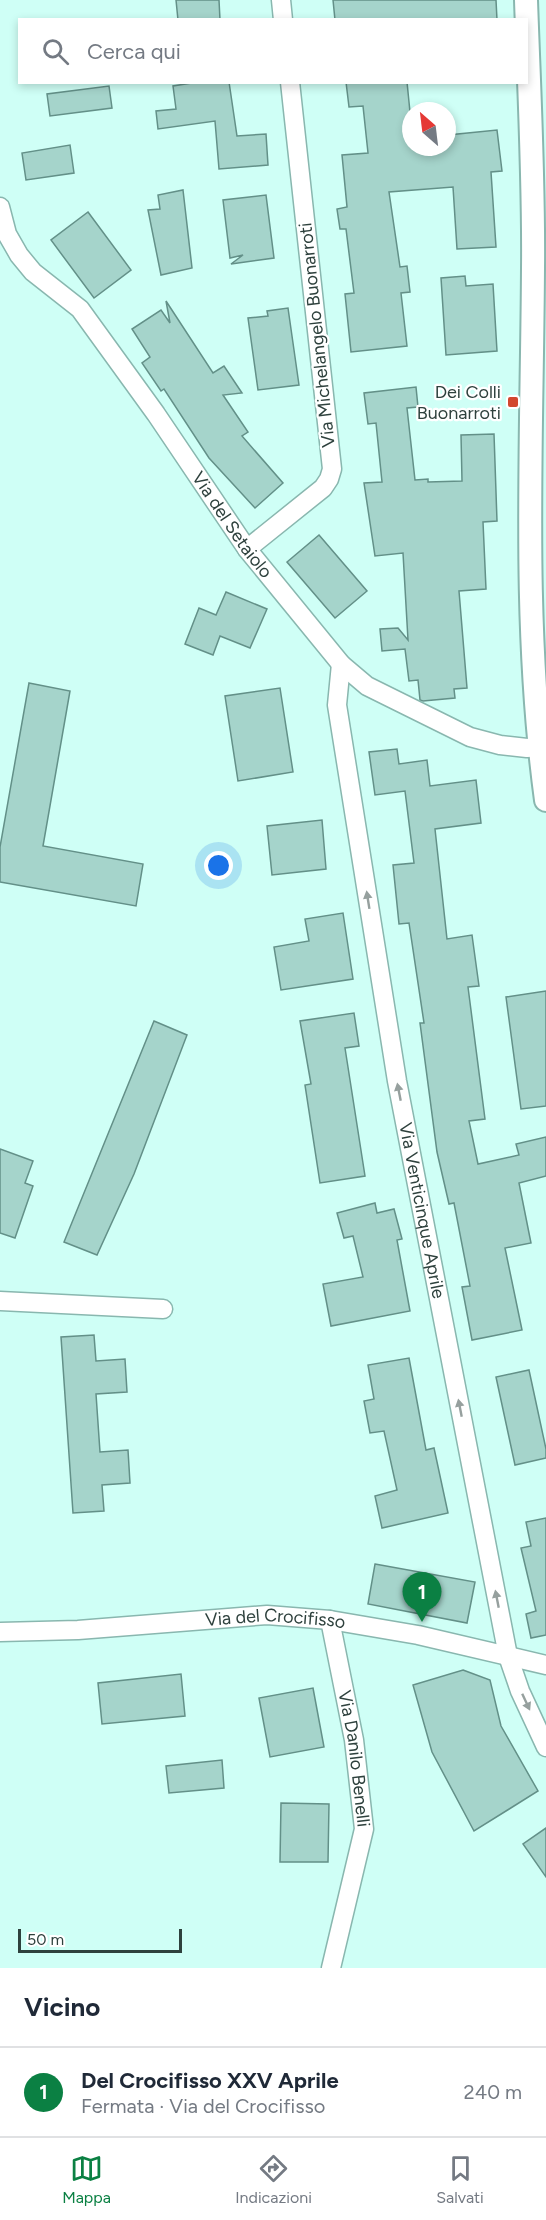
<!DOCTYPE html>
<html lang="it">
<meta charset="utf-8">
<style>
:root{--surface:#fff;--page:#f2f2f3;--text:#1f2937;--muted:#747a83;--line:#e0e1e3;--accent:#0b8043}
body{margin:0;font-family:Figtree,sans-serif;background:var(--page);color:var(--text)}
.compass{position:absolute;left:402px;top:102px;width:54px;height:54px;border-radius:50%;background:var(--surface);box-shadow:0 3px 9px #0003;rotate:332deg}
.scale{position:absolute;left:18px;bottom:15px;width:164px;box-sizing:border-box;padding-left:6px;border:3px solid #2e413d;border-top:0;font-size:16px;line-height:21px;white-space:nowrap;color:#2e413d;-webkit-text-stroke:4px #fff;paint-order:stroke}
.you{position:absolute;left:219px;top:866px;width:21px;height:21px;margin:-15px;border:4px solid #fff;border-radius:50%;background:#1a73e8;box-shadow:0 0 0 9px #1a73e833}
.badge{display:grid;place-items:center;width:39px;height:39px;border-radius:50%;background:var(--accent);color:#fff;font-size:20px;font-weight:700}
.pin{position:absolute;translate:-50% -50px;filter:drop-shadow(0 2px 3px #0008)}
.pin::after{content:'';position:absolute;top:32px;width:21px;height:18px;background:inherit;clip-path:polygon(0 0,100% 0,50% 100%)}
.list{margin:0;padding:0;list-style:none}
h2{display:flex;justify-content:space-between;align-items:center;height:78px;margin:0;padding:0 24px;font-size:26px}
h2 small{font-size:20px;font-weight:400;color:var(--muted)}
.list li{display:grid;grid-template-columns:39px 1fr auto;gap:18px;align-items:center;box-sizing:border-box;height:90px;padding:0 24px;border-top:2px solid var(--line)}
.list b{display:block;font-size:22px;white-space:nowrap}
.list p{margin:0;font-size:20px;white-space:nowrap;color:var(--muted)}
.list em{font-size:20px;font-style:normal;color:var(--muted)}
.icon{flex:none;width:33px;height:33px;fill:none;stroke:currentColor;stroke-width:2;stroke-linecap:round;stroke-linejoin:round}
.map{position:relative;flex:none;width:546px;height:1968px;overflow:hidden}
.search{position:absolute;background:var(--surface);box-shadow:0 3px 9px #0003;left:18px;right:18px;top:18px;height:66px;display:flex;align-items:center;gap:15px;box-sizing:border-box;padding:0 21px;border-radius:0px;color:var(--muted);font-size:22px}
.sheet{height:168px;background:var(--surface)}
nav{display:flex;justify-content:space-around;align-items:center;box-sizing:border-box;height:84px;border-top:2px solid var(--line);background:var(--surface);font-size:16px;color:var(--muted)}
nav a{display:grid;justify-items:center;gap:3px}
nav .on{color:var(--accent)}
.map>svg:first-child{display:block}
.building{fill:#a5d4cb;stroke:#639088;stroke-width:1.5}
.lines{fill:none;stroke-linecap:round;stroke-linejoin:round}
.minor-casing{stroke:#89b7af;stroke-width:21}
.tertiary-casing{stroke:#89b7af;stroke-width:26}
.minor{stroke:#fff;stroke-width:18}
.tertiary{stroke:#fff;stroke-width:22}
.oneway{fill:#96a09e}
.poi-dot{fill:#d2472e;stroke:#fff;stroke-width:2}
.labels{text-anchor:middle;stroke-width:4.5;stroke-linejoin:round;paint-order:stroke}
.street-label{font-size:18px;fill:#2e413d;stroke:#fff}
.poi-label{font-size:18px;fill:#2e413d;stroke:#fff;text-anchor:end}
</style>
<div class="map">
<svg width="546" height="1968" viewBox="0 0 546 1968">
<rect width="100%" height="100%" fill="#cffff6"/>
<!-- building -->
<g class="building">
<polygon points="176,0 219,0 220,20 178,20"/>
<polygon points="333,0 496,0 497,20 335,20"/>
<polygon points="198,82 229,82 237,136 266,134 268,165 219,169 215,121 158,129 156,111 176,109 173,86"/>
<polygon points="346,82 407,82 411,122 411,147 414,147 414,149 449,146 448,135 497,130 502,171 491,172 496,247 457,249 453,187 389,192 400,267 407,266 410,292 401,293 407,346 351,352 345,294 354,293 346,229 340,229 337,209 347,207 342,155 368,153 363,106 349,107"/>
<polygon points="109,86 112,108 50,116 47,94"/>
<polygon points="70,145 74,173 26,180 22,153"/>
<polygon points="183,190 192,268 161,275 148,210 160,209 158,195"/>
<polygon points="266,195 274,258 231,264 243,255 230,258 223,200"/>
<polygon points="88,212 131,270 94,298 51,240"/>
<polygon points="465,276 466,286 493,284 497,351 446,355 441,278"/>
<polygon points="166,301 213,373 224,366 242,393 223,395 248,432 242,436 283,483 255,508 209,458 164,389 161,391 142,363 150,357 132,329 161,310 170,323"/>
<polygon points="288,308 299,385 258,390 248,318 268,316 267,311"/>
<polygon points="416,387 418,407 407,408 415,480 428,479 428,482 462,481 461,435 494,434 497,521 483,522 486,589 459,591 467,688 454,689 455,698 423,701 420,700 418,680 409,681 405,649 382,651 380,629 398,628 408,640 403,553 375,556 364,483 382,482 376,423 368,424 364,393"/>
<polygon points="319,535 367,591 335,618 287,562"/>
<polygon points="226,592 267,609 250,648 220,636 213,655 185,644 199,608 216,615"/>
<polygon points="29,683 70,691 43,846 143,864 136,906 0,882 0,847"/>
<polygon points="280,688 293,772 238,781 225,696"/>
<polygon points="397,749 399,764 427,760 430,786 476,780 481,823 435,829 447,939 472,935 479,986 468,987 485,1119 469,1121 478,1164 519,1155 516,1144 546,1137 546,1176 519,1183 531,1243 505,1248 522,1330 472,1340 462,1287 470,1286 454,1203 449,1204 437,1152 420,1023 424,1023 409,923 399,924 393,865 414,863 405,791 375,795 369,752"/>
<polygon points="322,820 326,869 272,875 267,826"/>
<polygon points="343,913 353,979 281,990 274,947 309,941 305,919"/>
<polygon points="546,991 546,1106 521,1109 506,997"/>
<polygon points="354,1013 359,1046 345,1048 365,1176 320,1183 305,1085 311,1084 300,1021"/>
<polygon points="154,1021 187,1035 134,1174 97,1255 64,1242"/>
<polygon points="0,1149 33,1161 25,1183 33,1186 15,1238 0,1233"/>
<polygon points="375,1203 377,1213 394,1209 402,1239 397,1240 410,1311 331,1326 323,1284 363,1277 353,1236 344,1238 337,1213"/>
<polygon points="94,1335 96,1361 125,1359 127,1392 96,1394 100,1452 128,1450 130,1483 102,1485 104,1511 73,1513 61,1337"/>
<polygon points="409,1358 426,1450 434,1448 448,1513 382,1528 375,1496 397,1490 384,1431 370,1433 364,1401 374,1399 368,1365"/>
<polygon points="529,1370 546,1449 546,1458 515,1465 496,1377"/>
<polygon points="546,1518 546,1635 531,1638 526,1614 536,1611 521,1548 531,1546 526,1522"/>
<polygon points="375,1564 475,1582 467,1623 368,1604"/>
<polygon points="463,1670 490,1680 501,1726 538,1791 474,1831 432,1752 413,1685"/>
<polygon points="181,1674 185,1716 102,1724 98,1683"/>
<polygon points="313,1688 324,1747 270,1757 259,1698"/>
<polygon points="222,1760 224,1788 169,1793 166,1766"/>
<polygon points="281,1803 329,1804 328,1862 280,1862"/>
<polygon points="546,1828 546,1877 523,1844"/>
</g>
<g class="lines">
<defs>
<g id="minor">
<polyline points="281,0 283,20"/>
<path id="s1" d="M0,207L7,234L19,255L33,272L80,309L156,414L247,549L341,664L367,686L470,737L500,745L527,748L539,747"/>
<polyline points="247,549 323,488 329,479 332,469 290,82"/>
<path id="s2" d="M341,664L337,705L397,1081L508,1656L520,1691L546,1747"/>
<polyline points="0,1301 163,1309"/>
<path id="s3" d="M330,1620L354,1740L364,1829L331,1968"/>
<path id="s4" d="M0,1632L78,1630L267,1615L330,1620L418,1635L546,1665"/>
</g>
<path id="tertiary" d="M526,0C529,89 534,179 533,268C532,445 522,624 546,800"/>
</defs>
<!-- minor casing -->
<use href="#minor" class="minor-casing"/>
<!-- tertiary casing -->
<use href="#tertiary" class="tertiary-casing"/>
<!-- minor -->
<use href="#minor" class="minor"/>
<!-- tertiary -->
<use href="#tertiary" class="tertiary"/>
</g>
<!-- one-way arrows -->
<defs><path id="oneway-solid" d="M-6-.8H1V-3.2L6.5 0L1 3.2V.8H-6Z" transform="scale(1.5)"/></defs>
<g class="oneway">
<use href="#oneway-solid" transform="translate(368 900) rotate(-99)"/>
<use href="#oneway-solid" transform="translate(399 1092) rotate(-101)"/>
<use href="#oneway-solid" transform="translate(460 1408) rotate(-101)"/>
<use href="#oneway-solid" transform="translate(497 1599) rotate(-101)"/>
<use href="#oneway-solid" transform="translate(526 1702) rotate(65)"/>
</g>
<!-- markers -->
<rect class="poi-dot" x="507" y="396" width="12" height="12" rx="3"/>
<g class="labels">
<!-- street labels -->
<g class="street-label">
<text transform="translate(317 335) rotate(-96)" y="6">Via Michelangelo Buonarroti</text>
<text dy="6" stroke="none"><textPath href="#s1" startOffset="398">Via del Setaiolo</textPath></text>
<text dy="6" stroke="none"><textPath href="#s2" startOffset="554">Via Venticinque Aprile</textPath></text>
<text dy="6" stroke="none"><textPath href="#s4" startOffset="276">Via del Crocifisso</textPath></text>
<text dy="6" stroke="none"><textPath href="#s3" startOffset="141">Via Danilo Benelli</textPath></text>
</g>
<!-- poi labels -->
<g class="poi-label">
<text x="501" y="398">Dei Colli<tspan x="501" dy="21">Buonarroti</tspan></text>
</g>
</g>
</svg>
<svg class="compass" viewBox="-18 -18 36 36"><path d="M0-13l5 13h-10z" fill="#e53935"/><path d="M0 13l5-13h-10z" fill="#747a83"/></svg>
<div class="scale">50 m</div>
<div class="you"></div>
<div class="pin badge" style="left:422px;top:1622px">1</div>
<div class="search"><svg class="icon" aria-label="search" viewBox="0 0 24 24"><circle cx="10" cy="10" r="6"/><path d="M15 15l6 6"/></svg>Cerca qui</div>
</div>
<section class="sheet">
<h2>Vicino<small></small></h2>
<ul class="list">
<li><span class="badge">1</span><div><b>Del Crocifisso XXV Aprile</b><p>Fermata · Via del Crocifisso</p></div><em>240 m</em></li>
</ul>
</section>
<nav>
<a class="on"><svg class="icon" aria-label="map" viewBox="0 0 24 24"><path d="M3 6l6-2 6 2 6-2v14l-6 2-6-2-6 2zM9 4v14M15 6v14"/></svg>Mappa</a>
<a><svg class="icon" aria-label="directions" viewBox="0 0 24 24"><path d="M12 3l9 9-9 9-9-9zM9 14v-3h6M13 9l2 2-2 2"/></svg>Indicazioni</a>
<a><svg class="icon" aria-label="saved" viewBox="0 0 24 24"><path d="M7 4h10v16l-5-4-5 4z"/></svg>Salvati</a>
</nav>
